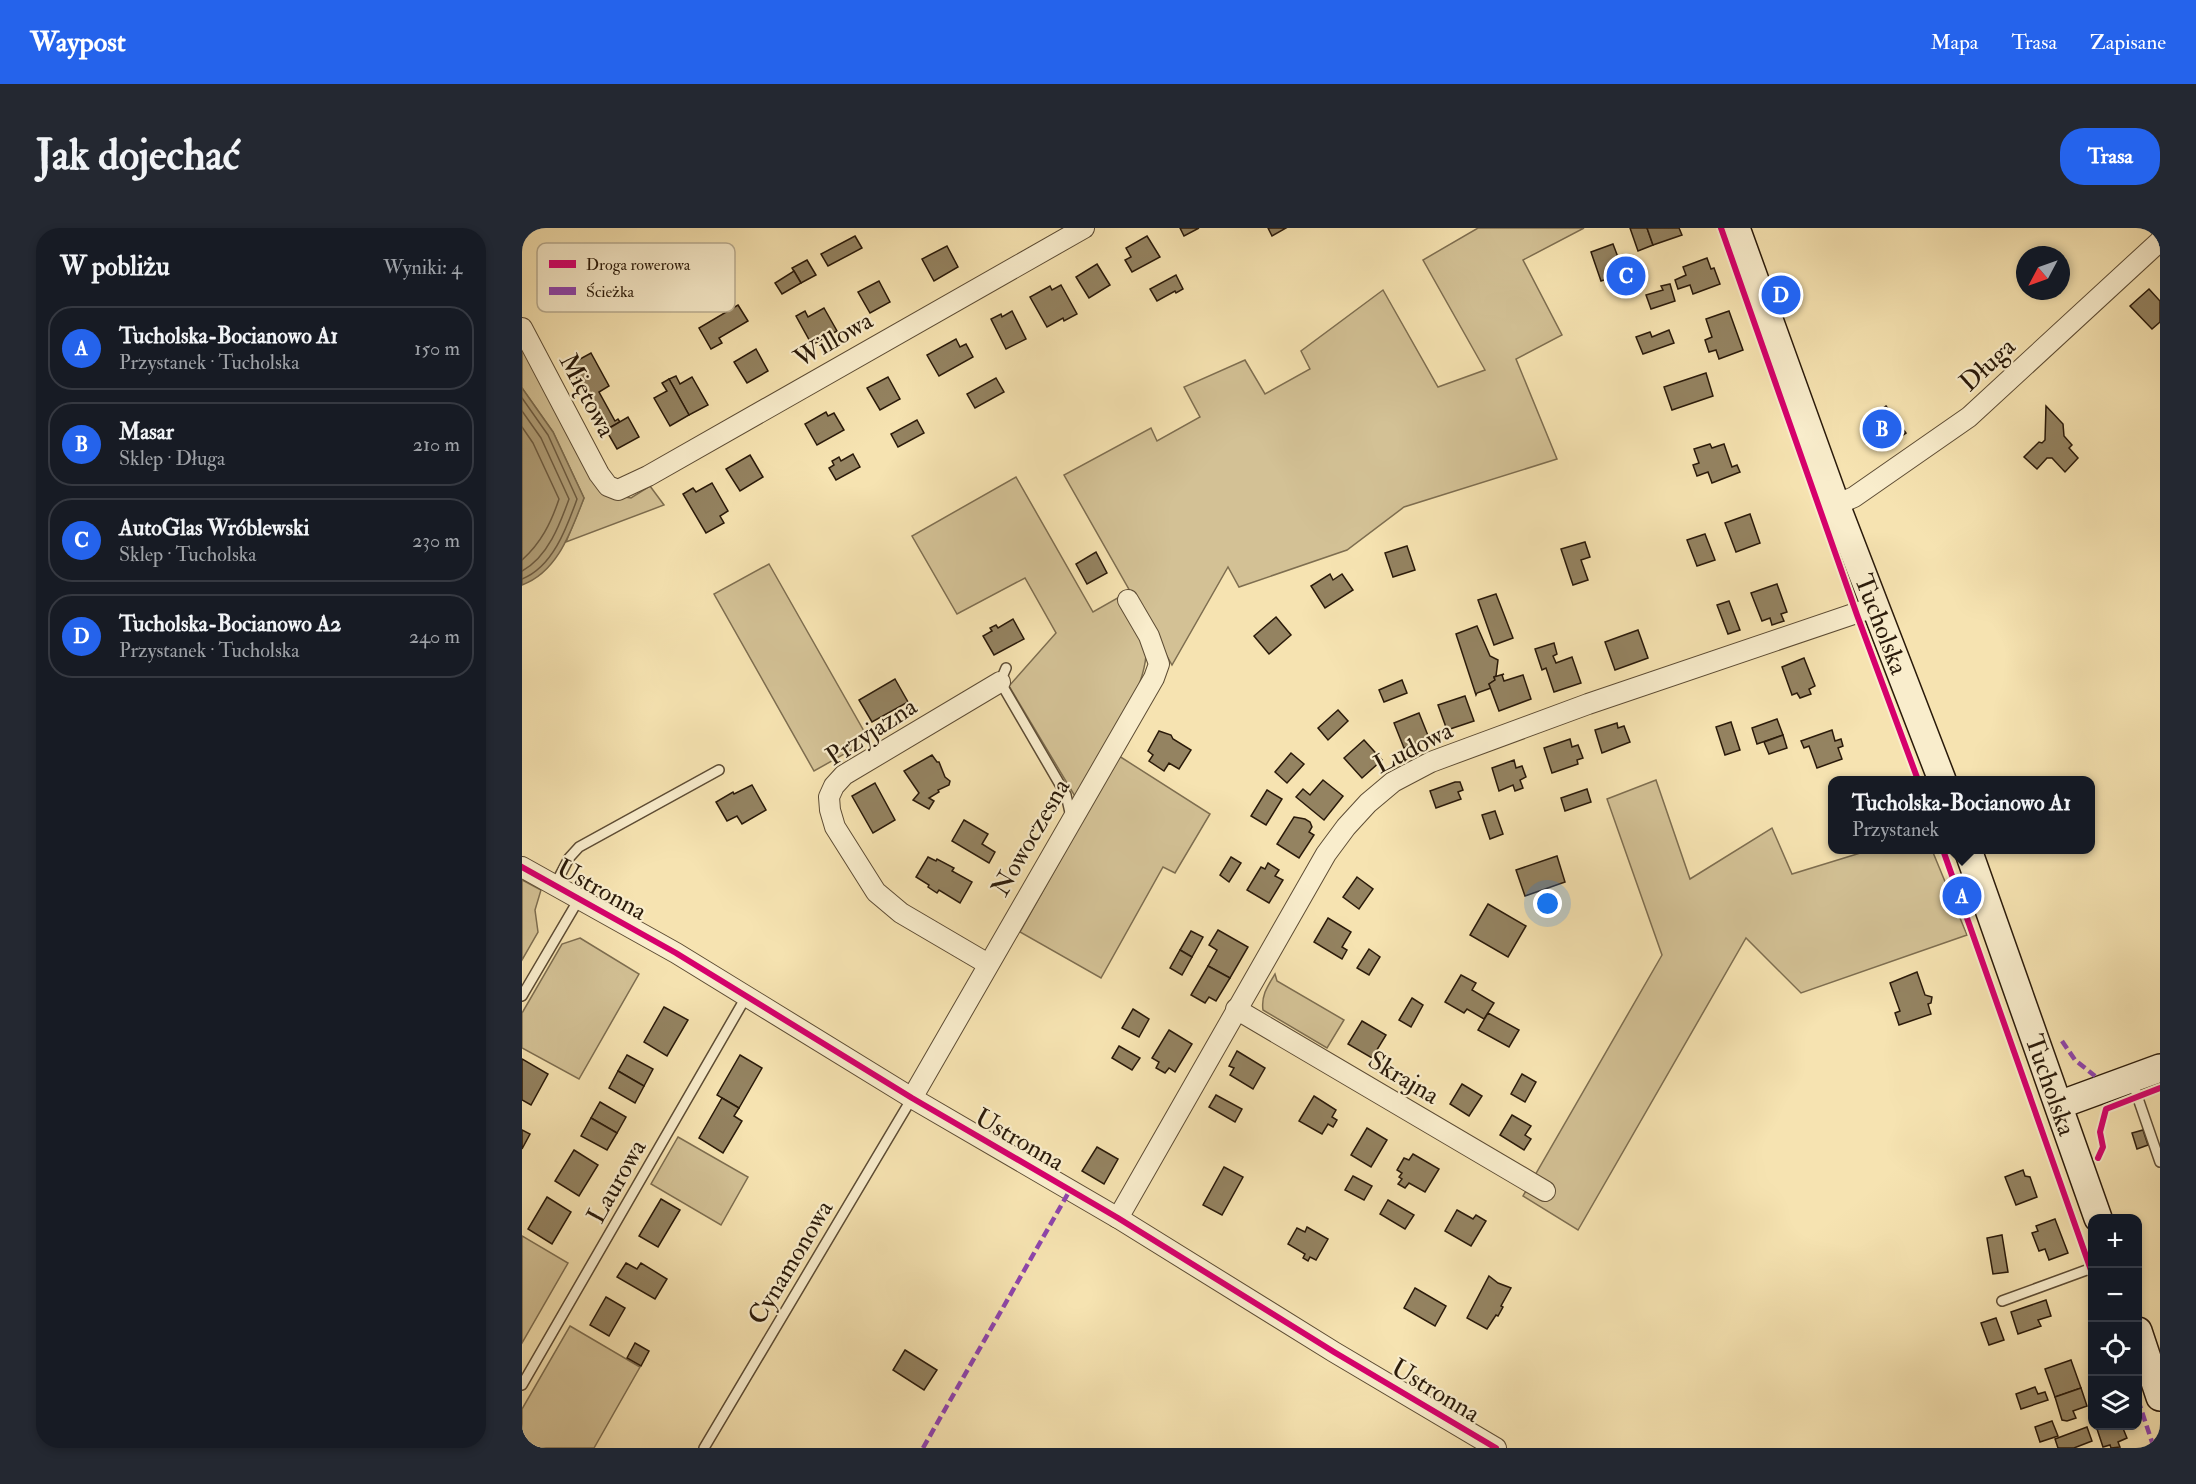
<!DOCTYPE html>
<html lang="pl">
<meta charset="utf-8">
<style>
:root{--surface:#171b24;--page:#242831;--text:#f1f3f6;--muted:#9ea1a6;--line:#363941;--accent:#2563eb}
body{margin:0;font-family:"IM FELL Double Pica",serif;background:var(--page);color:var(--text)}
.controls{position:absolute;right:18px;bottom:18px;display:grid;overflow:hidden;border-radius:12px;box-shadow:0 3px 9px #0003}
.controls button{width:54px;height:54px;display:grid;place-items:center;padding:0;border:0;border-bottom:2px solid var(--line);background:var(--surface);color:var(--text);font:30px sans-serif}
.compass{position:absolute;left:1494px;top:18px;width:54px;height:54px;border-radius:50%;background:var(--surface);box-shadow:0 3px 9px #0003;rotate:229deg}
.you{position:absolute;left:1026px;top:676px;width:21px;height:21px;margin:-15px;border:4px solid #fff;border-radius:50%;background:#1a73e8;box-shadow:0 0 0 9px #1a73e833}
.badge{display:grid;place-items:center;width:39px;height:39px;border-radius:50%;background:var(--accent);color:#fff;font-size:20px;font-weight:700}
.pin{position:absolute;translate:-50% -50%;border:3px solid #fff;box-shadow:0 2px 6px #0006}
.popup{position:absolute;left:1306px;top:548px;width:267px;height:78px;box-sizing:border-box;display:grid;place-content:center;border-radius:12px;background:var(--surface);filter:drop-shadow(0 2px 4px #0005);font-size:20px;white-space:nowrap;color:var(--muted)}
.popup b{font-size:22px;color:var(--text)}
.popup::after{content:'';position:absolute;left:50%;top:100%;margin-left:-12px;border:12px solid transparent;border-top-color:var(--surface)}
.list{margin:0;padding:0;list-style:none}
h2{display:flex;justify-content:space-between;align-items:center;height:78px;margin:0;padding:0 24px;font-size:26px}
h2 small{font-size:20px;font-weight:400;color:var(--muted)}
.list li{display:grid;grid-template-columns:39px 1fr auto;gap:18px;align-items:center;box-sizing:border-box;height:84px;margin:0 12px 12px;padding:0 12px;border:2px solid var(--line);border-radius:24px}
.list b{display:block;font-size:22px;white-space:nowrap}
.list p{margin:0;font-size:20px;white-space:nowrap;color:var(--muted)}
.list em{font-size:20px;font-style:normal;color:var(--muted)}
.icon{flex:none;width:33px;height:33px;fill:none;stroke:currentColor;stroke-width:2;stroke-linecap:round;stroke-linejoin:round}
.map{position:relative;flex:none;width:1638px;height:1220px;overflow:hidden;border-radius:24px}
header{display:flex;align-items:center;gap:36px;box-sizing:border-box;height:84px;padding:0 30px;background:var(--accent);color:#fff}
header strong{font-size:28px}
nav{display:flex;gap:33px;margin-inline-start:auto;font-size:21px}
.intro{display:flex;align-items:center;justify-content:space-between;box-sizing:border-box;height:144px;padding:0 36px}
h1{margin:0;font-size:42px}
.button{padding:15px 27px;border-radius:24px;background:var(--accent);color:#fff;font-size:21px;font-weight:700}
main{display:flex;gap:36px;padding:0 36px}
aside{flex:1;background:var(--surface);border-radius:24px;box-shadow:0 3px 9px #0003}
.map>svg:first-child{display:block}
.green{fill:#d3c195;stroke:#7e6e50;stroke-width:1.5}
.water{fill:#b19f78;stroke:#7b6a4c;stroke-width:1.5}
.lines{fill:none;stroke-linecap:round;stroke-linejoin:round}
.shore{stroke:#6e5c41;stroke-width:1.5}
.building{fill:#948361;stroke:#2a1a0a;stroke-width:1.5}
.lane-casing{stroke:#5d4c34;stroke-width:12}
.street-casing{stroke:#5d4c34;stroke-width:22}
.secondary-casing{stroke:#2a1a0a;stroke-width:30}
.lane{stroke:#f9edcc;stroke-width:9}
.street{stroke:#f9edcc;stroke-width:20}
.secondary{stroke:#f9edcc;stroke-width:27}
.quiet{stroke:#8e44ad;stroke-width:4.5;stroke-dasharray:9 4.5;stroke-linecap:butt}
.cycleway-casing{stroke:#f9edcc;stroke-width:10}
.cycleway{stroke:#d6006c;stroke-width:6}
.labels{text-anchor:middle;stroke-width:4.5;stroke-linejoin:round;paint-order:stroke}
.street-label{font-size:26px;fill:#2a1a0a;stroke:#f9edcc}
.key{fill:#f9edcc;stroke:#bbae92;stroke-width:1.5}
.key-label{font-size:16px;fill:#2a1a0a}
</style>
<header>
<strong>Waypost</strong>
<nav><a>Mapa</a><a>Trasa</a><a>Zapisane</a></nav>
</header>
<div class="intro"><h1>Jak dojechać</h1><a class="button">Trasa</a></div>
<main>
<aside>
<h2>W pobliżu<small>Wyniki: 4</small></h2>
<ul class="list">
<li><span class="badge">A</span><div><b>Tucholska-Bocianowo A1</b><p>Przystanek · Tucholska</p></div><em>150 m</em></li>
<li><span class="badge">B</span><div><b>Masar</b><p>Sklep · Długa</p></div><em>210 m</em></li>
<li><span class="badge">C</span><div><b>AutoGlas Wróblewski</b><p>Sklep · Tucholska</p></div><em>230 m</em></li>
<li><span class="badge">D</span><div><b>Tucholska-Bocianowo A2</b><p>Przystanek · Tucholska</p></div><em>240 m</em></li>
</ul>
</aside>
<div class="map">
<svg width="1638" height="1220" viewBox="0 0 1638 1220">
<rect width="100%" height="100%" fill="#f6e3b1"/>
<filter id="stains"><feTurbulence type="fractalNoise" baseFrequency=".00333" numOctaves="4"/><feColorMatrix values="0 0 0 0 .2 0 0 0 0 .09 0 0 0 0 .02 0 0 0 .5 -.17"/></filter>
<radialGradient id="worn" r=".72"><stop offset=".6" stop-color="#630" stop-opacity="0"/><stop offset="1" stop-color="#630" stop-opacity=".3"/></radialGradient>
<!-- green -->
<g class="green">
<polygon points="956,0 1062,0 1001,32 1040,107 994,131 1035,231 882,279 825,322 717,359 706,339 650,437 542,247 629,200 635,213 678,189 662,159 723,132 743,166 788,141 779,123 861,62 916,159 963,142 901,32"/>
<polygon points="0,110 90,267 109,270 128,258 142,277 44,314 62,270 31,204 0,160"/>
<path d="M494,249L571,384L599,368C604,378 624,408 624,417C628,462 576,531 554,570L487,458L534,405L503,350L435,386L390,308Z"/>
<polygon points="247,336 347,512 292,543 192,366"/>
<polygon points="597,528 688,586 653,645 641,639 579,750 498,704"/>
<polygon points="1134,552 1168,651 1250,600 1270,646 1348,622 1410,622 1445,707 1279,765 1224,710 1056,1002 1001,968 1140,727 1085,571"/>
<polygon points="0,652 19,662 13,682 16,704 0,732"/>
<polygon points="58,710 117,746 57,851 0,820 0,785 40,716"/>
<path d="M753,746L755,753L822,792L805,820L741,782C739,768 745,759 753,746Z"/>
<polygon points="156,909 226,949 199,997 129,956"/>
<polygon points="0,1008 46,1035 0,1115"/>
<polygon points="48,1098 118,1139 72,1220 0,1220 0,1181"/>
</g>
<!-- water -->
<path class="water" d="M0,160L31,204L62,270C49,303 36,344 0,357Z"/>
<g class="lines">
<!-- shore -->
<g class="shore">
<path d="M0,170L26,207L55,271C45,299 31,339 0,351"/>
<path d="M0,183L19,210L47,271C38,296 26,329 0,343"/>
<path d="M0,199L11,215L37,271C29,295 19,315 0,332"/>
</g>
</g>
<!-- building -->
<g class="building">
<polygon points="658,0 677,0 662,8"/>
<polygon points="746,0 764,0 750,8"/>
<polygon points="1108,0 1125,0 1131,17 1116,23"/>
<polygon points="1125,0 1157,0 1160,7 1131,17"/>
<polygon points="333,8 340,20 306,38 299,26"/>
<polygon points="625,8 638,29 610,44 603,32 609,29 604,20"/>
<polygon points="1091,16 1102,45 1079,53 1069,24"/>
<polygon points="425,18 436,39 412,53 400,31"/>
<polygon points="1185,30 1189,41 1192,40 1198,56 1171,66 1168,57 1156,61 1153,52 1164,47 1161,39"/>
<polygon points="285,32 294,47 279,55 270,40"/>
<polygon points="575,36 588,57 567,70 554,49"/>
<polygon points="272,43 279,55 260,66 253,55"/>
<polygon points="654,47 661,61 654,65 653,63 635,73 628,61"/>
<polygon points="357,53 368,74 348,85 336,64"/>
<polygon points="1148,56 1153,73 1129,81 1124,67 1141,62 1139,58"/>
<polygon points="539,57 555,86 542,93 541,90 525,99 508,69 528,58 530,62"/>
<polygon points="1627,61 1638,73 1638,94 1630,101 1608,78"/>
<polygon points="216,77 226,93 197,110 200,115 189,121 177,100"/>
<polygon points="302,80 315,103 290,117 274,88 283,83 286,89"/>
<polygon points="490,83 504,111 484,121 469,91 479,86 480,89"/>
<polygon points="1207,83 1221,122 1197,131 1194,122 1187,124 1183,112 1190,109 1184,91"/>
<polygon points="1147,102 1152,115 1121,126 1114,109 1128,104 1130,109"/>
<polygon points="434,111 438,119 444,116 451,129 417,148 405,127"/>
<polygon points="234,121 246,143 225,155 212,134"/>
<polygon points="69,125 87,158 77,164 93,193 96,191 98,194 85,201 47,137"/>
<polygon points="1184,145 1191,168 1150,182 1142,159"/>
<polygon points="154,148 158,156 170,149 186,177 167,187 147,151"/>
<polygon points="366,149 378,171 358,182 345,160"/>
<polygon points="474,150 482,164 453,180 445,166"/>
<polygon points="147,151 167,187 148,198 132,170 145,163 140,155"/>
<polygon points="1364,178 1384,205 1366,218 1346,191"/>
<polygon points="1524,178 1541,196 1542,208 1550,217 1547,220 1556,230 1543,244 1530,230 1525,230 1515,241 1502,229 1517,214 1520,215 1523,212"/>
<polygon points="304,184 306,188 312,185 322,202 295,217 283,196"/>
<polygon points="106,189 117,209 95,221 84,202"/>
<polygon points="395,192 402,205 376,219 369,206"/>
<polygon points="1188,216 1190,220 1202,216 1210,239 1215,237 1218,244 1190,255 1186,244 1175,248 1171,237 1177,235 1172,221"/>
<polygon points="331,226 338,239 314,252 307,240 312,237 310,233 317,229 319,233"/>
<polygon points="228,227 241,249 218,263 204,241"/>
<polygon points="190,255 206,283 198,288 202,295 184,305 161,266 171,260 174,264"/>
<polygon points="1228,286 1238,315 1214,324 1203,295"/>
<polygon points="1183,306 1193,332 1175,338 1165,312"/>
<polygon points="1063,314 1068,329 1059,332 1066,352 1051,357 1039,321"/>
<polygon points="885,318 893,342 871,349 863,325"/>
<polygon points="574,324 585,345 565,356 554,336"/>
<polygon points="808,346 811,352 820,346 831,362 803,380 789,358"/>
<polygon points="1255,356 1265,384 1259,386 1262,393 1250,397 1248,390 1240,393 1229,365"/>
<polygon points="974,366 991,410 972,417 956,372"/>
<polygon points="1207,373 1218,402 1206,406 1195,377"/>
<polygon points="754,389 769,407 747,426 732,408"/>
<polygon points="491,391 502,411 472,427 461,408 470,403 468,400 474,397 476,400"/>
<polygon points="955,398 968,428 976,432 974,448 972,449 973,452 967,456 969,460 955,465 954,467 934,406"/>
<polygon points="1116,402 1126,430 1093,442 1083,414"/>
<polygon points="1032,415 1035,426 1031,428 1034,435 1050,429 1059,455 1032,464 1024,440 1020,442 1013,421"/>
<polygon points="1282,430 1293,458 1287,461 1289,466 1278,470 1275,465 1270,467 1260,439"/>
<polygon points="982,446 980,447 982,453 1001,447 1009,471 977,483 967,456 973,452 972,449"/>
<polygon points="373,451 386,474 350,494 337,472"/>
<polygon points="880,452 885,465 862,474 857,462"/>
<polygon points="943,468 952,493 925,502 916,477"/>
<polygon points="816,482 826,493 806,512 796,500"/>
<polygon points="897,485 907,510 882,520 872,495"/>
<polygon points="1255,491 1261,507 1235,516 1230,500"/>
<polygon points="1209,494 1218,522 1203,527 1194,499"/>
<polygon points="1095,495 1096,500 1102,498 1108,514 1080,525 1073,502"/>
<polygon points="1310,502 1313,513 1319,511 1321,518 1316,520 1320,531 1295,540 1287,518 1282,520 1279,513"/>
<polygon points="637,503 649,507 651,511 669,522 657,541 647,535 642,543 627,533 631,527 626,523"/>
<polygon points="1261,507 1265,520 1247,526 1242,514"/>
<polygon points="1048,511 1050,519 1056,517 1061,530 1055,532 1056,536 1030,545 1022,520"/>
<polygon points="842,512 860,532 840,550 822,530"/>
<polygon points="769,525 782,536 765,555 753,544"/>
<polygon points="410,527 415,534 417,534 423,549 428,553 427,557 416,562 417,564 407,570 412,573 407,581 391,572 397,565 382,543"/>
<polygon points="992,532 994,540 1000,538 1004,549 998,552 1001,560 993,563 991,557 977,563 970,540"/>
<polygon points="801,552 821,568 802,592 774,569 781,561 788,567"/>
<polygon points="933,554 938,554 941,562 936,564 939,571 914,580 908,563"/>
<polygon points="353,555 373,592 351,605 330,568"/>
<polygon points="230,557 244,582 220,596 215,588 205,593 194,574 211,564 212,566"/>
<polygon points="1065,561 1069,574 1043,583 1039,570"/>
<polygon points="745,562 760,571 744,597 729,588"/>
<polygon points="973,583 981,606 968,611 960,587"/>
<polygon points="772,589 783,591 788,594 790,599 787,604 792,607 777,630 755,616"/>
<polygon points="442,592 466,606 460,616 473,624 467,635 430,613"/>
<polygon points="1035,628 1043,654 1003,668 994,642"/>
<polygon points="406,629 414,633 415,631 432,640 430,643 450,654 438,675 417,662 415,665 406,659 407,657 394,649"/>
<polygon points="709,629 719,635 707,654 698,647"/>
<polygon points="746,635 757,642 753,648 761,652 747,675 725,662 739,639 743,641"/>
<polygon points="835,649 851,661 837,681 821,669"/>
<polygon points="966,676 1004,698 986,729 948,707"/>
<polygon points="806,690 829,704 820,719 825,722 820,731 792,714"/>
<polygon points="696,702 726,719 708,750 686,738 695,722 687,717"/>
<polygon points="669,703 681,709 670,729 658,722"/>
<polygon points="847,721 858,729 847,747 835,740"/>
<polygon points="658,722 670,729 660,747 648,740"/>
<polygon points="686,738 708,750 694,773 687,769 683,775 669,767"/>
<polygon points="1395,744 1403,767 1410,769 1409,775 1406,776 1409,786 1377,797 1373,785 1378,783 1368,755"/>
<polygon points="939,747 954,755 950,762 972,775 962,791 945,781 942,785 923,774"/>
<polygon points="890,770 901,777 889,799 877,792"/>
<polygon points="142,779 166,792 145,828 122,814"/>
<polygon points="611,781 627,791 617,809 600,800"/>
<polygon points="966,785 997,802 987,819 956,802"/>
<polygon points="840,793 864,807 850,830 826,816"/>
<polygon points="647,802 670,816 653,844 647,840 643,845 634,840 637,834 630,830"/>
<polygon points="597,818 618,830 610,842 590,830"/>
<polygon points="715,823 743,840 731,861 708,847 712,840 707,838"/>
<polygon points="105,827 131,841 122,858 96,843"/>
<polygon points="218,827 240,840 217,880 195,867"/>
<polygon points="0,831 26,846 9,877 0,872"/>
<polygon points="96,843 122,858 113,875 87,860"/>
<polygon points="1000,846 1014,854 1003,874 989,866"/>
<polygon points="940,856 960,868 947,888 928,876"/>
<polygon points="694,867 720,881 713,894 687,879"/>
<polygon points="792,868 814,882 810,889 815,892 811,899 806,896 800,906 777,893"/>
<polygon points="200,870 217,880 212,888 220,893 201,925 177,910"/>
<polygon points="78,874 104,889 95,905 69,890"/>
<polygon points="990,887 1009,898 1003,907 1009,911 1002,922 978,907"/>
<polygon points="69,890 95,905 85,922 59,908"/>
<polygon points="845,900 865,912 849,939 829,927"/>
<polygon points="0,902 8,906 0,921"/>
<polygon points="1621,902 1626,917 1615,921 1610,905"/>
<polygon points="575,919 596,931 582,956 560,943"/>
<polygon points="52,922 76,937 57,968 33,953"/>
<polygon points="891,926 917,941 903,964 887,955 883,960 876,956 880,951 877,949 880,945 875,942 882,930 887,932"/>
<polygon points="702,939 721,949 700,987 681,977"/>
<polygon points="1501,942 1503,948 1508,949 1515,969 1494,977 1483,949"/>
<polygon points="831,948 850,958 842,972 823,962"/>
<polygon points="25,969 49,984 30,1016 6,1001"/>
<polygon points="139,971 158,982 136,1019 117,1008"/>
<polygon points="866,972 892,987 883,1001 858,986"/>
<polygon points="935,982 951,991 954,987 964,993 949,1018 923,1003"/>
<polygon points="1533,991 1546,1025 1527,1032 1523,1021 1517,1023 1510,1005 1516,1003 1514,998"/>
<polygon points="785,999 806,1011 794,1032 788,1029 786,1033 781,1030 783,1026 766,1016 775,1000 783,1004"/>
<polygon points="1480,1007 1486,1044 1471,1046 1465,1010"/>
<polygon points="104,1035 115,1041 119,1035 145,1051 133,1071 95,1049"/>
<polygon points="967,1048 976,1055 989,1060 979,1078 981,1079 976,1088 974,1087 965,1101 945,1090"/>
<polygon points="893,1060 924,1078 913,1098 882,1080"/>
<polygon points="84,1069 103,1080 87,1108 68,1097"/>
<polygon points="1524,1072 1529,1088 1516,1092 1519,1098 1496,1106 1489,1084"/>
<polygon points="1474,1090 1482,1112 1467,1117 1459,1095"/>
<polygon points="113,1115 127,1123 119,1138 105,1130"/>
<polygon points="383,1122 415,1142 402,1162 371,1142"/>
<polygon points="1549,1132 1559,1160 1533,1169 1523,1141"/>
<polygon points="1513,1159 1516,1166 1523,1164 1526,1172 1499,1181 1494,1166"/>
<polygon points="1559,1160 1565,1178 1551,1183 1554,1190 1545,1193 1540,1192 1533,1169"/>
<polygon points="1530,1193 1536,1208 1518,1214 1513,1199"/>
<polygon points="1574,1198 1600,1198 1605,1210 1596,1214 1598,1219 1589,1220 1588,1217 1581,1219"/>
<polygon points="1565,1199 1570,1213 1552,1220 1536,1220 1533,1211"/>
</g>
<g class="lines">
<defs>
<g id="lane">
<polyline points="484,440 478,454 480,457 544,567 549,589"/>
<polyline points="33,657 47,630 57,619 197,542"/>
<polyline points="0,768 57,671"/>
<polyline points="1610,853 1638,934"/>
<polyline points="1480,1073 1570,1040"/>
<polyline points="0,1157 224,769"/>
<polyline points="182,1220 390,870"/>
</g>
<g id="street">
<polyline points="0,100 77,246 86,258 96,262 126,248 562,0"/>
<polyline points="1314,277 1332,269 1447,189 1638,13"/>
<polyline points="0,639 154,725 390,870 596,990 812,1124 974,1220"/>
<polyline points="466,736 379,685 354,664 313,599 308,582 307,569 312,558 322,547 478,454"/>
<polyline points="714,781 1023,963"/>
<polyline points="390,870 632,450 637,436 627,408 606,372"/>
<polyline points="596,990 804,626 824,599 846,575 871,554 909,534 1066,476 1352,379"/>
</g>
<g id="secondary">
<path id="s1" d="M1214,0L1314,277L1420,552"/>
<path id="s2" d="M1446,622L1576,990"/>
<polyline points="1537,877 1638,840"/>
<polyline points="1616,1103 1638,1169"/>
</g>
</defs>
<!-- lane casing -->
<use href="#lane" class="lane-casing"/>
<!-- street casing -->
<use href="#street" class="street-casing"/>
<!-- secondary casing -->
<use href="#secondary" class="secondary-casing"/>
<!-- lane -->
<use href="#lane" class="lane"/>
<!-- street -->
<use href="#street" class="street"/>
<!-- secondary -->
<use href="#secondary" class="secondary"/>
<!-- quiet -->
<g class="quiet">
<polyline points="1540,813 1553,832 1573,848"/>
<polyline points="1616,1172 1632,1220"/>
<polyline points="401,1220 548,962"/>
</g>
<defs>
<g id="cycleway">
<polyline points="1199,0 1335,387 1396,552"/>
<polyline points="1421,622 1570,1045"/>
<polyline points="0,639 154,725 390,870 596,990 812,1124 974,1220"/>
<polyline points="1576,930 1581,919 1578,904 1584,881 1638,860"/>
</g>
</defs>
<!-- cycleway casing -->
<use href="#cycleway" class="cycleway-casing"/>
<!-- cycleway -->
<use href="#cycleway" class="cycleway"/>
</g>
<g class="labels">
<!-- street labels -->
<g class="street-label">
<text transform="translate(311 111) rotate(-30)" y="9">Willowa</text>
<text transform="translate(1465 136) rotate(-43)" y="9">Długa</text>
<text transform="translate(66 167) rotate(62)" y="9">Miętowa</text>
<text dy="9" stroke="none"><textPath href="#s1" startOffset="422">Tucholska</textPath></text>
<text transform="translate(349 503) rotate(-33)" y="9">Przyjazna</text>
<text transform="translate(891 519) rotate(-27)" y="9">Ludowa</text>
<text transform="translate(508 609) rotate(-60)" y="9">Nowoczesna</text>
<text transform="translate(80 661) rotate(29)" y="9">Ustronna</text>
<text transform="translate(882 849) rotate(31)" y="9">Skrajna</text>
<text dy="9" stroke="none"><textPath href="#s2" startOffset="249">Tucholska</textPath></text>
<text transform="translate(498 911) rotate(30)" y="9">Ustronna</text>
<text transform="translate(94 953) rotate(-60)" y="9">Laurowa</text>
<text transform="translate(268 1034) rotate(-59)" y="9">Cynamonowa</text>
<text transform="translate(914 1162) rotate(31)" y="9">Ustronna</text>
</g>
</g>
<!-- legend -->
<rect x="15" y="15" width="198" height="69" rx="9" class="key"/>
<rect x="27" y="32" width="27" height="8" fill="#d6006c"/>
<rect x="27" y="59" width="27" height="8" fill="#8e44ad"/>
<g class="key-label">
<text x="64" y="42">Droga rowerowa</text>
<text x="64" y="69">Ścieżka</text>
</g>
<rect width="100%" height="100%" filter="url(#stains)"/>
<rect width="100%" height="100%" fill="url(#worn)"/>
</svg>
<div class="controls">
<button>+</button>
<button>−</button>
<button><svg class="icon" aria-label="locate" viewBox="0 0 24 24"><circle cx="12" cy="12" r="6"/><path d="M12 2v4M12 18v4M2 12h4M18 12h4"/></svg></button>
<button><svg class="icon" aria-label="layers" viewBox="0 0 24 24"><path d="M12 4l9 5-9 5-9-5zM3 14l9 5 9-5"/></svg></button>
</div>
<svg class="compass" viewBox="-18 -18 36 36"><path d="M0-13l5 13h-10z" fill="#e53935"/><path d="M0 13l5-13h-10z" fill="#9ea1a6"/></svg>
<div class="you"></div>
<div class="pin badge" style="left:1440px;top:668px">A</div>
<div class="popup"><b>Tucholska-Bocianowo A1</b>Przystanek</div>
<div class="pin badge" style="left:1360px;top:201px">B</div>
<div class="pin badge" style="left:1104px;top:48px">C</div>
<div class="pin badge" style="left:1259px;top:67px">D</div>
</div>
</main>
